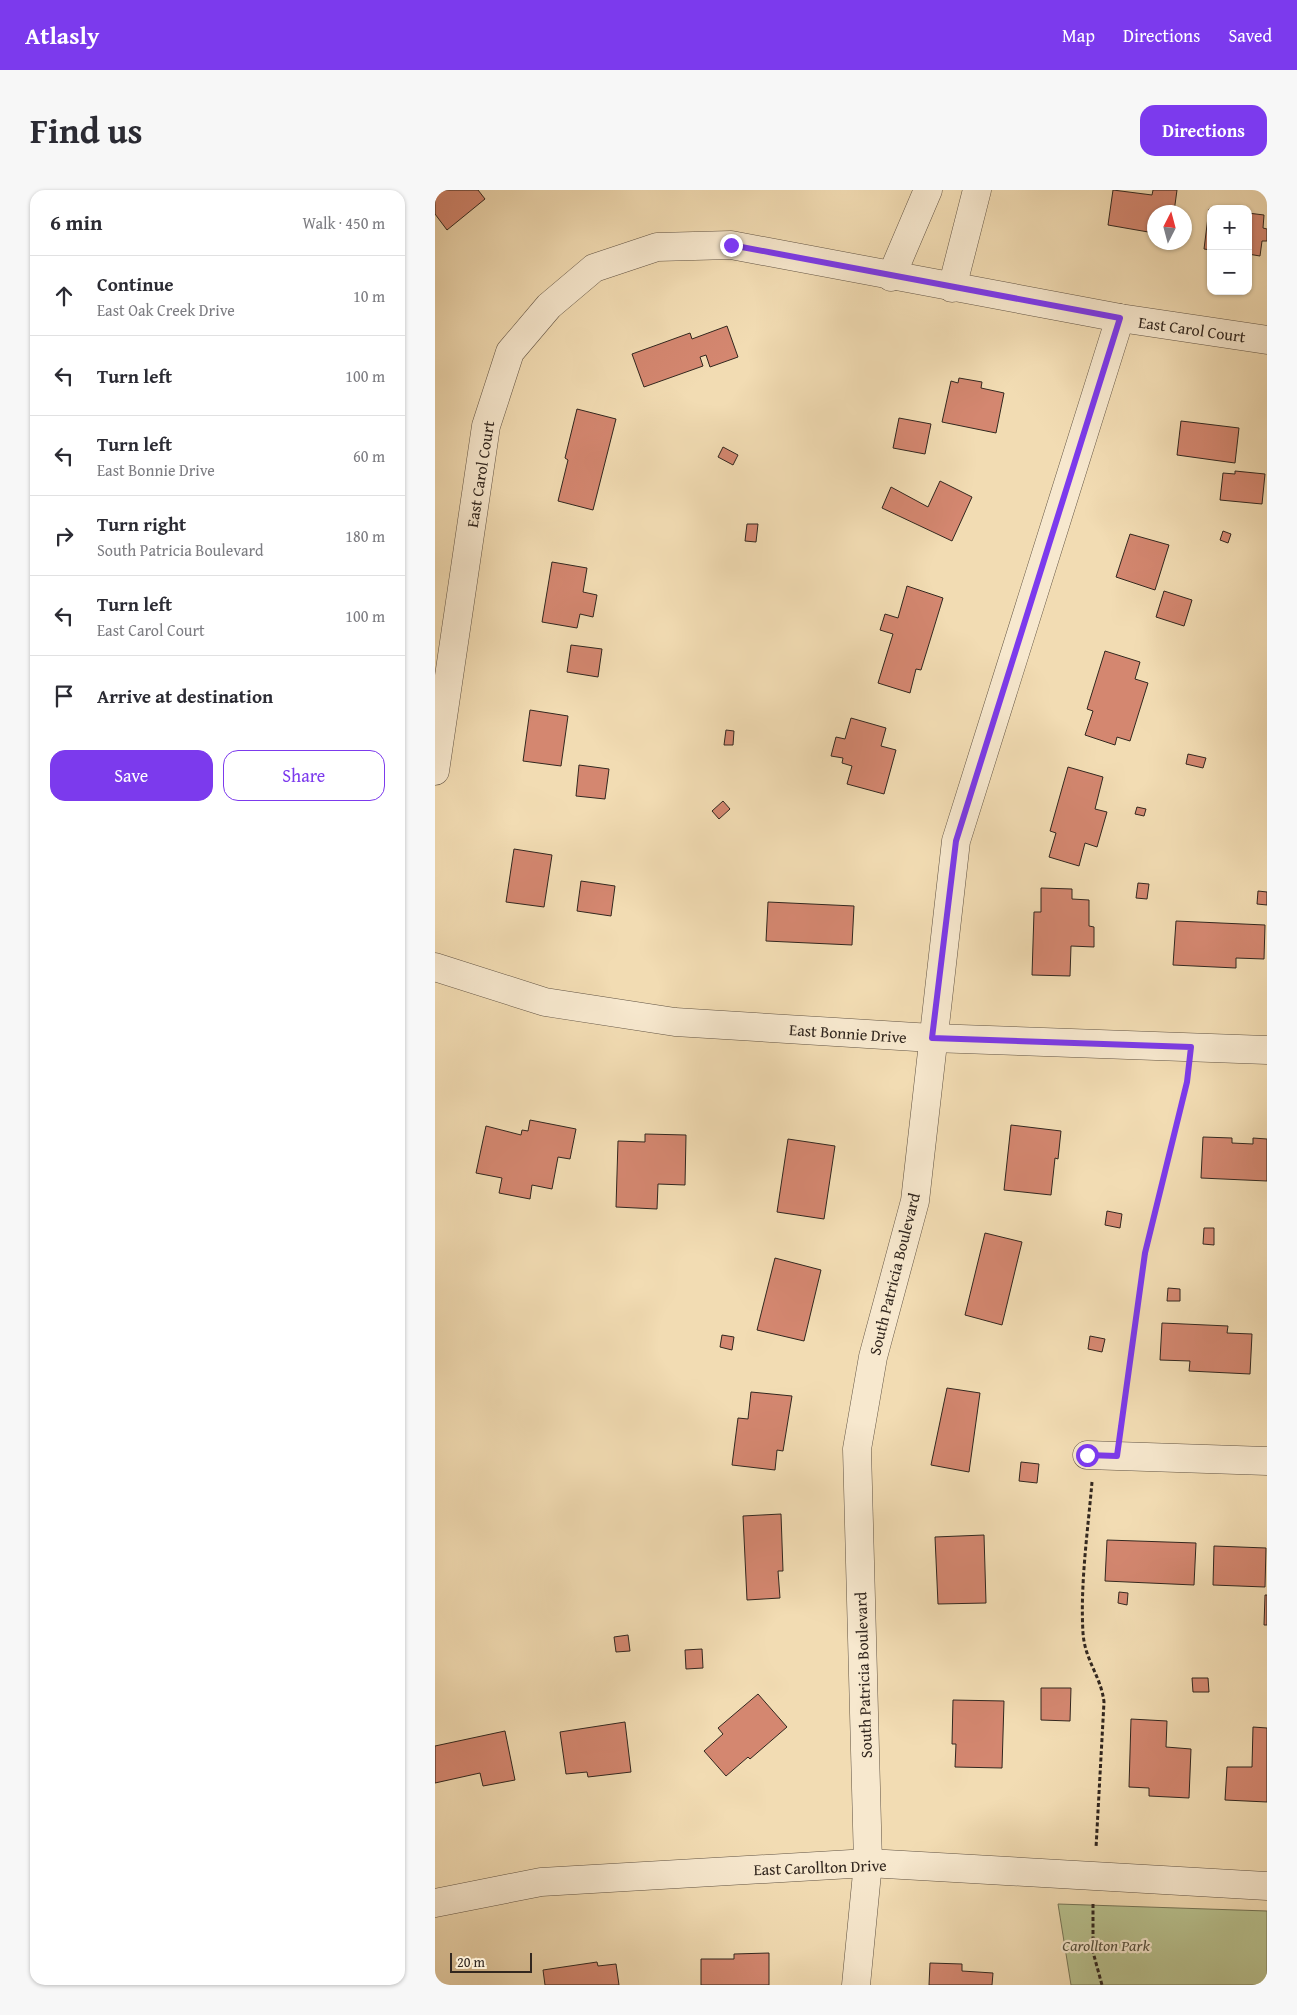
<!DOCTYPE html>
<meta charset="utf-8">
<style>
:root{--surface:#fff;--page:#f7f7f7;--text:#2b2b33;--muted:#7c7c81;--line:#e1e1e2;--accent:#7c3aed}
body{margin:0;font-family:"Gentium Book Plus",serif;background:var(--page);color:var(--text)}
.controls{position:absolute;right:15px;top:15px;display:grid;overflow:hidden;border-radius:10px;box-shadow:0 1px 4px #0004}
.controls button{width:45px;height:45px;display:grid;place-items:center;padding:0;border:0;border-bottom:1px solid var(--line);background:var(--surface);color:var(--text);font:25px sans-serif}
.compass{position:absolute;left:712px;top:15px;width:45px;height:45px;border-radius:50%;background:var(--surface);box-shadow:0 1px 4px #0004;rotate:6deg}
.scale{position:absolute;left:15px;bottom:12px;width:82px;box-sizing:border-box;padding-left:5px;border:2px solid #32271f;border-top:0;font-size:14px;line-height:18px;white-space:nowrap;color:#32271f;-webkit-text-stroke:4px #f7e8ce;paint-order:stroke}
.stop{position:absolute;width:15px;height:15px;margin:-11px;border:4px solid #7c3aed;border-radius:50%;background:#fff}
.stop.end{background:#7c3aed;border-color:#fff;box-shadow:0 1px 5px #0008}
.list{margin:0;padding:0;list-style:none}
h2{display:flex;justify-content:space-between;align-items:center;height:65px;margin:0;padding:0 20px;font-size:21px}
h2 small{font-size:16px;font-weight:400;color:var(--muted)}
.list li{display:grid;grid-template-columns:32px 1fr auto;gap:15px;align-items:center;box-sizing:border-box;height:80px;padding:0 20px;border-top:1px solid var(--line)}
.list b{display:block;font-size:19px;white-space:nowrap}
.list p{margin:0;font-size:16px;white-space:nowrap;color:var(--muted)}
.list em{font-size:16px;font-style:normal;color:var(--muted)}
.actions{display:flex;gap:10px;padding:15px 20px}
.actions a{flex:1;padding:11px 0;border:1px solid var(--accent);border-radius:15px;text-align:center;font-size:18px;color:var(--accent)}
.actions .main{background:var(--accent);color:#fff}
.icon{flex:none;width:28px;height:28px;fill:none;stroke:currentColor;stroke-width:2;stroke-linecap:round;stroke-linejoin:round}
.map{position:relative;flex:none;width:832px;height:1795px;overflow:hidden;border-radius:15px}
header{display:flex;align-items:center;gap:30px;box-sizing:border-box;height:70px;padding:0 25px;background:var(--accent);color:#fff}
header strong{font-size:24px}
nav{display:flex;gap:28px;margin-inline-start:auto;font-size:18px}
.intro{display:flex;align-items:center;justify-content:space-between;box-sizing:border-box;height:120px;padding:0 30px}
h1{margin:0;font-size:35px}
.button{padding:12px 22px;border-radius:15px;background:var(--accent);color:#fff;font-size:18px;font-weight:700}
main{display:flex;gap:30px;padding:0 30px}
aside{flex:1;background:var(--surface);border-radius:15px;box-shadow:0 1px 4px #0004}
.map>svg:first-child{display:block}
.green{fill:#b8c18e;stroke:#757456}
.building{fill:#d48770;stroke:#32271f}
.lines{fill:none;stroke-linecap:round;stroke-linejoin:round}
.minor-casing{stroke:#625444;stroke-width:29}
.path{stroke:#32271f;stroke-width:3;stroke-dasharray:4 2.5;stroke-linecap:butt}
.minor{stroke:#f7e8ce;stroke-width:28}
.route{stroke:#7c3aed;stroke-width:6}
.labels{text-anchor:middle;stroke-width:4.5;stroke-linejoin:round;paint-order:stroke}
.street-label{font-size:16px;fill:#32271f;stroke:#f7e8ce}
.park-label{font-size:16px;font-style:italic;fill:#544e3b;stroke:#f7e8ce}
</style>
<header>
<strong>Atlasly</strong>
<nav><a>Map</a><a>Directions</a><a>Saved</a></nav>
</header>
<div class="intro"><h1>Find us</h1><a class="button">Directions</a></div>
<main>
<aside>
<h2>6 min<small>Walk · 450 m</small></h2>
<ul class="list">
<li><svg class="icon" aria-label="ahead" viewBox="0 0 24 24"><path d="M12 20V5M6 11l6-6 6 6"/></svg><div><b>Continue</b><p>East Oak Creek Drive</p></div><em>10 m</em></li>
<li><svg class="icon" aria-label="left" viewBox="0 0 24 24"><path d="M17 20v-9H6M10 6l-5 5 5 5"/></svg><div><b>Turn left</b></div><em>100 m</em></li>
<li><svg class="icon" aria-label="left" viewBox="0 0 24 24"><path d="M17 20v-9H6M10 6l-5 5 5 5"/></svg><div><b>Turn left</b><p>East Bonnie Drive</p></div><em>60 m</em></li>
<li><svg class="icon" aria-label="right" viewBox="0 0 24 24"><path d="M7 20v-9h11M14 6l5 5-5 5"/></svg><div><b>Turn right</b><p>South Patricia Boulevard</p></div><em>180 m</em></li>
<li><svg class="icon" aria-label="left" viewBox="0 0 24 24"><path d="M17 20v-9H6M10 6l-5 5 5 5"/></svg><div><b>Turn left</b><p>East Carol Court</p></div><em>100 m</em></li>
<li><svg class="icon" aria-label="arrive" viewBox="0 0 24 24"><path d="M6 21V4h12l-3 4 3 4H6"/></svg><div><b>Arrive at destination</b></div></li>
</ul>
<div class="actions"><a class="main">Save</a><a>Share</a></div>
</aside>
<div class="map">
<svg width="832" height="1795" viewBox="0 0 832 1795">
<rect width="100%" height="100%" fill="#f2dcb3"/>
<filter id="stains"><feTurbulence type="fractalNoise" baseFrequency=".004" numOctaves="4"/><feColorMatrix values="0 0 0 0 .2 0 0 0 0 .09 0 0 0 0 .02 0 0 0 .5 -.17"/></filter>
<radialGradient id="worn" r=".72"><stop offset=".6" stop-color="#630" stop-opacity="0"/><stop offset="1" stop-color="#630" stop-opacity=".3"/></radialGradient>
<!-- green -->
<polygon class="green" points="623,1714 832,1721 832,1795 636,1795"/>
<!-- building -->
<g class="building">
<polygon points="2,0 43,0 50,9 12,40 0,24 0,2"/>
<polygon points="678,0 717,5 718,0 742,0 739,22 719,22 719,43 673,35"/>
<polygon points="774,19 776,19 776,60 769,59"/>
<polygon points="813,23 829,25 828,38 832,39 832,51 827,51 825,66 813,64"/>
<polygon points="292,136 303,167 275,177 271,165 265,167 268,176 209,197 197,164 255,143 257,149"/>
<polygon points="524,188 547,192 546,198 569,203 561,243 507,232 516,191 523,193"/>
<polygon points="142,219 181,229 158,320 123,311 133,270 130,268"/>
<polygon points="464,228 496,234 490,264 458,258"/>
<polygon points="746,231 804,238 800,273 742,265"/>
<polygon points="288,257 303,265 298,275 283,267"/>
<polygon points="800,281 830,284 827,314 785,310 788,283 800,284"/>
<polygon points="505,291 537,307 517,351 447,318 456,297 493,317"/>
<polygon points="312,334 323,334 321,352 310,351"/>
<polygon points="788,341 796,344 793,353 785,350"/>
<polygon points="695,344 734,355 720,400 681,387"/>
<polygon points="117,372 152,378 148,402 162,405 158,427 145,424 142,438 107,432"/>
<polygon points="472,396 508,408 486,480 481,479 475,503 443,493 458,444 445,440 450,424 463,428"/>
<polygon points="729,401 757,410 749,436 721,427"/>
<polygon points="136,455 167,459 163,487 132,482"/>
<polygon points="670,461 705,472 700,489 713,493 695,551 682,547 680,555 650,545 658,521 652,519"/>
<polygon points="95,520 133,526 126,576 88,571"/>
<polygon points="416,528 451,538 446,556 461,560 449,604 412,594 417,576 407,573 408,568 396,566 401,547 410,549"/>
<polygon points="291,540 299,541 298,555 289,555"/>
<polygon points="753,564 771,568 768,578 751,574"/>
<polygon points="144,575 174,579 170,609 141,606"/>
<polygon points="633,577 668,587 660,619 672,622 662,657 650,653 644,676 614,667 621,643 615,641"/>
<polygon points="288,611 295,619 284,629 277,621"/>
<polygon points="702,617 711,619 709,626 700,624"/>
<polygon points="79,659 117,665 109,717 71,712"/>
<polygon points="146,691 180,696 176,726 142,721"/>
<polygon points="703,693 714,694 712,709 701,708"/>
<polygon points="606,698 637,699 637,709 654,710 654,736 659,737 659,757 636,756 635,786 597,785 599,722 606,722"/>
<polygon points="823,701 832,702 832,715 822,714"/>
<polygon points="333,712 419,716 417,755 331,751"/>
<polygon points="741,731 830,735 829,769 801,768 801,778 738,775"/>
<polygon points="95,930 141,939 135,969 123,967 117,999 97,995 95,1009 64,1003 67,988 41,983 51,936 86,945 87,940 93,941"/>
<polygon points="576,935 626,941 623,969 620,968 616,1005 569,1000"/>
<polygon points="210,944 251,945 250,995 223,994 222,1019 181,1017 183,951 210,952"/>
<polygon points="768,947 797,948 797,953 818,954 818,948 832,949 832,991 766,988"/>
<polygon points="353,949 400,956 389,1029 342,1022"/>
<polygon points="672,1021 687,1024 685,1038 670,1035"/>
<polygon points="769,1038 779,1038 779,1055 768,1054"/>
<polygon points="550,1043 587,1052 567,1135 530,1125"/>
<polygon points="340,1068 386,1080 369,1151 322,1140"/>
<polygon points="733,1098 745,1099 745,1111 732,1111"/>
<polygon points="727,1133 793,1136 792,1143 817,1144 815,1184 754,1181 755,1171 725,1170"/>
<polygon points="287,1145 299,1147 297,1160 285,1157"/>
<polygon points="655,1146 670,1149 667,1162 653,1159"/>
<polygon points="512,1198 545,1203 534,1282 496,1275"/>
<polygon points="316,1202 357,1206 348,1261 342,1260 340,1280 297,1275 303,1228 313,1229"/>
<polygon points="586,1272 604,1274 602,1293 584,1291"/>
<polygon points="346,1324 348,1381 343,1381 345,1408 312,1410 308,1326"/>
<polygon points="549,1345 551,1413 503,1414 500,1347"/>
<polygon points="672,1350 761,1353 759,1395 670,1391"/>
<polygon points="779,1356 831,1358 830,1397 778,1395"/>
<polygon points="684,1402 693,1403 692,1415 683,1413"/>
<polygon points="830,1405 832,1405 832,1435 829,1435"/>
<polygon points="193,1445 195,1461 181,1462 179,1447"/>
<polygon points="267,1459 268,1478 251,1479 250,1460"/>
<polygon points="757,1488 773,1488 774,1502 758,1502"/>
<polygon points="606,1498 636,1498 635,1531 606,1530"/>
<polygon points="323,1504 352,1537 315,1569 313,1567 291,1586 269,1561 288,1544 283,1538"/>
<polygon points="518,1510 569,1511 567,1578 520,1577 521,1554 517,1554"/>
<polygon points="696,1529 732,1531 731,1557 756,1559 754,1608 714,1606 714,1598 694,1597"/>
<polygon points="190,1532 196,1582 153,1587 152,1582 131,1584 125,1542"/>
<polygon points="818,1537 832,1538 832,1612 790,1610 792,1577 817,1577"/>
<polygon points="70,1541 80,1590 48,1596 45,1583 0,1593 0,1556"/>
<polygon points="334,1763 334,1795 266,1795 266,1769 299,1769 299,1764"/>
<polygon points="162,1772 163,1776 181,1774 184,1795 110,1795 108,1780"/>
<polygon points="495,1773 527,1774 527,1781 558,1783 557,1795 494,1795"/>
</g>
<g class="lines">
<defs>
<g id="minor">
<polyline points="456,87 493,0"/>
<polyline points="517,98 542,0"/>
<polyline points="0,581 51,236 75,162 114,116 159,78 222,57 296,55 685,128 832,150"/>
<polyline points="0,777 110,812 240,832 497,848 832,860"/>
<polyline points="652,1265 832,1271"/>
<polyline points="0,1713 106,1692 433,1673 832,1696"/>
<polyline points="421,1795 433,1673 422,1259 438,1167 480,1011 521,651 685,128"/>
</g>
</defs>
<!-- minor casing -->
<use href="#minor" class="minor-casing"/>
<!-- path -->
<g class="path">
<polyline points="685,1238 711,1063 753,884"/>
<path d="M657,1292C653,1339 645,1395 648,1443C650,1471 666,1486 669,1512L661,1658"/>
<polyline points="658,1714 658,1762 667,1795"/>
</g>
<!-- minor -->
<use href="#minor" class="minor"/>
</g>
<g class="lines">
<!-- route -->
<polyline class="route" points="296,55 685,128 521,651 497,848 756,857 752,892 710,1063 682,1266 652,1265"/>
</g>
<g class="labels">
<!-- street labels -->
<g class="street-label">
<text transform="translate(757 139) rotate(8)" y="6">East Carol Court</text>
<text transform="translate(45 284) rotate(-81)" y="6">East Carol Court</text>
<text transform="translate(413 843) rotate(4)" y="6">East Bonnie Drive</text>
<text transform="translate(459 1084) rotate(-76)" y="6">South Patricia Boulevard</text>
<text transform="translate(428 1485) rotate(-92)" y="6">South Patricia Boulevard</text>
<text transform="translate(385 1677) rotate(-2)" y="6">East Carollton Drive</text>
</g>
<!-- park labels -->
<g class="park-label">
<text x="671" y="1761">Carollton Park</text>
</g>
</g>
<rect width="100%" height="100%" filter="url(#stains)"/>
<rect width="100%" height="100%" fill="url(#worn)"/>
</svg>
<div class="controls">
<button>+</button>
<button>−</button>
</div>
<svg class="compass" viewBox="-18 -18 36 36"><path d="M0-13l5 13h-10z" fill="#e53935"/><path d="M0 13l5-13h-10z" fill="#7c7c81"/></svg>
<div class="scale">20 m</div>
<div class="stop" style="left:652px;top:1265px"></div>
<div class="stop end" style="left:296px;top:55px"></div>
</div>
</main>
